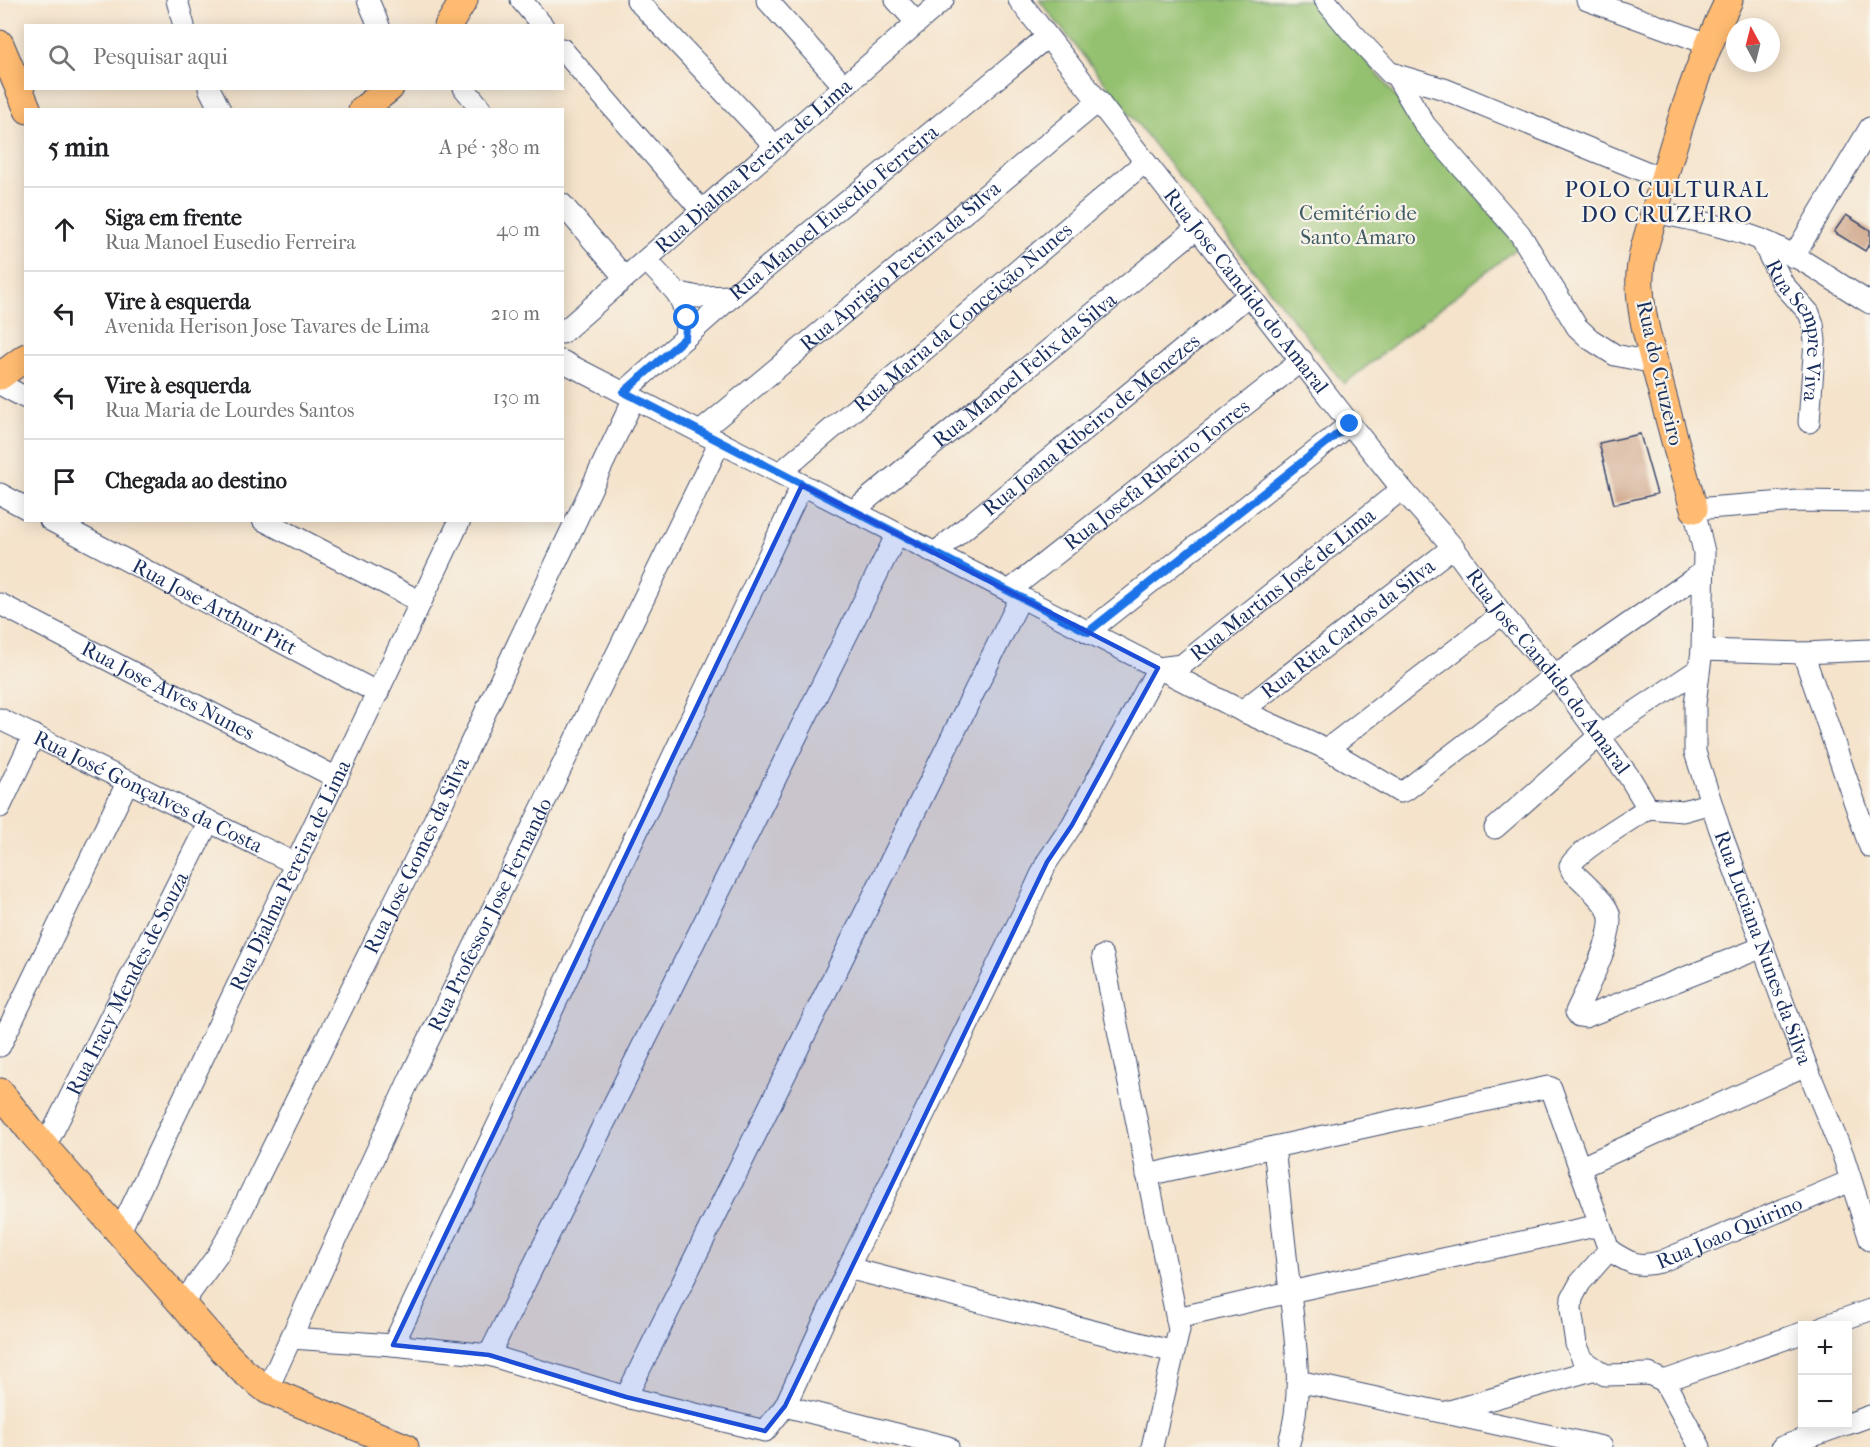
<!DOCTYPE html>
<html lang="pt">
<meta charset="utf-8">
<style>
:root{--surface:#fff;--page:#f2f2f2;--text:#202124;--muted:#757577;--line:#e0e0e0}
body{margin:0;font-family:"IM FELL French Canon",serif;background:var(--page);color:var(--text)}
.controls{position:absolute;right:18px;bottom:18px;display:grid;overflow:hidden;border-radius:0px;box-shadow:0 3px 15px #0003}
.controls button{width:54px;height:54px;display:grid;place-items:center;padding:0;border:0;border-bottom:2px solid var(--line);background:var(--surface);color:var(--text);font:30px sans-serif}
.compass{position:absolute;left:1726px;top:18px;width:54px;height:54px;border-radius:50%;background:var(--surface);box-shadow:0 3px 15px #0003;rotate:353deg}
.stop{position:absolute;width:18px;height:18px;margin:-14px;border:4px solid #1a73e8;border-radius:50%;background:#fff}
.stop.end{background:#1a73e8;border-color:#fff;box-shadow:0 2px 6px #0008}
.list{margin:0;padding:0;list-style:none}
h2{display:flex;justify-content:space-between;align-items:center;height:78px;margin:0;padding:0 24px;font-size:26px}
h2 small{font-size:20px;font-weight:400;color:var(--muted)}
.list li{display:grid;grid-template-columns:39px 1fr auto;gap:18px;align-items:center;box-sizing:border-box;height:84px;padding:0 24px;border-top:2px solid var(--line)}
.list b{display:block;font-size:22px;white-space:nowrap}
.list p{margin:0;font-size:20px;white-space:nowrap;color:var(--muted)}
.list em{font-size:20px;font-style:normal;color:var(--muted)}
.icon{flex:none;width:33px;height:33px;fill:none;stroke:currentColor;stroke-width:2;stroke-linecap:round;stroke-linejoin:round}
.map{position:relative;flex:none;width:1870px;height:1447px;overflow:hidden}
.search{position:absolute;background:var(--surface);box-shadow:0 3px 15px #0003;left:24px;top:24px;width:540px;height:66px;display:flex;align-items:center;gap:15px;box-sizing:border-box;padding:0 21px;border-radius:0px;color:var(--muted);font-size:22px}
.panel{position:absolute;background:var(--surface);box-shadow:0 3px 15px #0003;left:24px;top:108px;width:540px;height:414px;border-radius:0px}
.map>svg:first-child{display:block}
.green{fill:#94c16f;stroke:#587866;stroke-width:1.5}
.building{fill:#c99a7b}
.lines{fill:none;stroke-linecap:round;stroke-linejoin:round}
.minor-casing{stroke:#3c4a6e;stroke-width:23}
.major-casing{stroke:#3c4a6e;stroke-width:29}
.minor{stroke:#fff;stroke-width:21}
.major{stroke:#ffbb71;stroke-width:27}
.route{stroke:#1a73e8;stroke-width:8}
.marked{fill:#1d4ed8;fill-opacity:0.2;stroke:#1d4ed8;stroke-width:4.5;stroke-linejoin:round}
.labels{text-anchor:middle;stroke-width:4.5;stroke-linejoin:round;paint-order:stroke}
.street-label{font-size:21px;fill:#1b2f5e;stroke:#f7f3e8}
.park-label{font-size:21px;fill:#3f5b63;stroke:#f7f3e8}
.neighbourhood-label{font-size:22px;letter-spacing:1.5px;fill:#1b2f5e;stroke:#f7f3e8}
</style>
<div class="map">
<svg width="1870" height="1447" viewBox="0 0 1870 1447">
<rect width="100%" height="100%" fill="#f7f3e8"/>
<filter id="ink" filterUnits="userSpaceOnUse"><feTurbulence type="fractalNoise" baseFrequency=".0167" numOctaves="2"/><feDisplacementMap in="SourceGraphic" scale="12" xChannelSelector="R" yChannelSelector="G"/><feConvolveMatrix kernelMatrix="1 2 1 2 8 2 1 2 1" color-interpolation-filters="sRGB"/></filter>
<filter id="wash" filterUnits="userSpaceOnUse"><feTurbulence type="fractalNoise" baseFrequency=".008" numOctaves="4" result="noise"/><feDisplacementMap in="SourceGraphic" scale="24" xChannelSelector="R" yChannelSelector="G"/><feGaussianBlur stdDeviation="1.35" result="paint"/><feColorMatrix in="noise" values="0 0 0 0 0 0 0 0 0 0 0 0 0 0 0 0 0 1.4 0 .05"/><feComposite in="paint" operator="in"/></filter>
<g filter="url(#wash)">
<rect width="100%" height="100%" fill="#f5e3cb"/>
<!-- green -->
<polygon class="green" points="1039,0 1317,0 1518,247 1344,384"/>
<g id="blocks">
<!-- building -->
<g class="building">
<polygon points="1846,215 1870,230 1870,243 1865,251 1834,232"/>
<polygon points="1640,434 1657,494 1614,504 1599,443"/>
</g>
</g>
</g>
<g filter="url(#ink)">
<use href="#blocks" fill-opacity="0" stroke="#3c4a6e" stroke-width="1.5"/>
<g class="lines">
<defs>
<g id="minor">
<polyline points="177,0 184,26"/>
<polyline points="368,0 379,26"/>
<polyline points="521,0 543,26"/>
<polyline points="637,0 776,147"/>
<polyline points="767,0 844,86"/>
<polyline points="896,0 916,22"/>
<path id="s1" d="M1019,0L1350,424L1402,489L1453,547L1502,614L1555,675L1630,778L1648,808"/>
<polyline points="1325,0 1349,29 1390,73 1444,89 1663,179"/>
<polyline points="1587,0 1708,44"/>
<polyline points="562,49 702,211"/>
<polyline points="1395,74 1425,125 1520,234 1577,327 1590,339 1615,355 1654,363"/>
<polyline points="209,88 220,110"/>
<polyline points="464,88 482,110"/>
<polyline points="562,204 625,278"/>
<path d="M1655,212C1691,220 1727,226 1762,240C1800,256 1835,282 1870,303"/>
<path id="s2" d="M1762,241L1783,284L1809,313L1813,324L1815,341L1809,422"/>
<polyline points="1793,257 1870,128"/>
<polyline points="646,260 676,292 698,297 733,296"/>
<path d="M676,292C686,308 687,319 685,338"/>
<path id="s3" d="M562,333L943,0"/>
<polyline points="562,361 1242,711 1327,749 1400,792 1406,790 1555,675 1703,572"/>
<polyline points="0,384 26,398"/>
<path id="s4" d="M624,392L737,292L1047,37"/>
<path id="s5" d="M700,432L1099,101"/>
<path id="s6" d="M780,473L1145,162"/>
<polyline points="0,494 26,508"/>
<path id="s7" d="M1870,502L1798,501L1694,509L1704,552L1702,650L1695,704V752L1719,827L1806,1065L1843,1155L1870,1240"/>
<path id="s8" d="M853,511L1197,228"/>
<path id="s9" d="M50,520L378,693"/>
<polyline points="263,520 421,602"/>
<path id="s10" d="M935,553L1249,295"/>
<path id="s11" d="M1009,591L1302,360"/>
<path id="s12" d="M0,604L337,778"/>
<polyline points="1088,632 1350,424"/>
<polyline points="1702,650 1803,653 1870,650"/>
<polyline points="1803,653 1870,847"/>
<path id="s13" d="M1158,668L1182,665L1402,489"/>
<path id="s14" d="M1242,711L1453,547"/>
<path id="s15" d="M0,719L296,864"/>
<polyline points="1327,749 1502,614"/>
<polyline points="0,807 34,735"/>
<path d="M1648,808C1631,820 1578,850 1570,866L1572,871C1582,881 1605,901 1609,913C1616,935 1586,990 1576,1012L1579,1016L1585,1017L1763,947"/>
<polyline points="1648,808 1683,811 1711,803"/>
<polyline points="1495,828 1599,736 1699,669"/>
<polyline points="1103,956 1179,1330 1152,1447"/>
<polyline points="0,1046 128,781"/>
<path id="s16" d="M45,1147L209,821"/>
<polyline points="1579,1168 1806,1065"/>
<polyline points="1147,1175 1274,1147"/>
<path id="s17" d="M120,1231L460,520"/>
<path id="s18" d="M1609,1250C1629,1263 1637,1268 1660,1262L1850,1181"/>
<polyline points="848,1268 1174,1352"/>
<path id="s19" d="M182,1304L217,1256L233,1228L422,846L634,398"/>
<polyline points="1177,1318 1290,1292 1274,1147 1548,1087 1551,1088 1609,1250 1580,1283 1572,1298 1571,1309 1576,1344 1583,1360 1605,1375 1649,1374 1664,1381 1700,1447"/>
<polyline points="1824,1326 1870,1310"/>
<polyline points="291,1338 393,1345 489,1355 626,1397 1021,597"/>
<polyline points="393,1345 802,485"/>
<polyline points="489,1355 897,534"/>
<polyline points="1298,1381 1602,1447"/>
<polyline points="1664,1381 1802,1333"/>
<path id="s20" d="M267,1390L411,1076L720,442"/>
<polyline points="626,1397 765,1431 785,1406 848,1268 1029,901 1047,862 1072,825 1158,668"/>
<polyline points="785,1406 948,1447"/>
<polyline points="1446,1412 1596,1369"/>
<polyline points="1848,1424 1870,1416"/>
<path d="M1288,1447C1304,1394 1296,1346 1290,1292L1600,1225"/>
<polyline points="1782,1447 1846,1424"/>
</g>
<g id="major">
<polyline points="448,26 464,0"/>
<polyline points="0,44 28,110"/>
<polyline points="362,110 390,88"/>
<polyline points="0,376 26,357"/>
<path d="M1694,509C1682,468 1671,426 1660,385C1652,353 1641,320 1640,287C1638,261 1648,236 1655,211C1674,139 1696,67 1729,0"/>
<polyline points="0,1092 29,1129 216,1343 243,1371 267,1390 405,1447"/>
</g>
</defs>
<!-- minor casing -->
<use href="#minor" class="minor-casing"/>
<!-- major casing -->
<use href="#major" class="major-casing"/>
<!-- minor -->
<use href="#minor" class="minor"/>
<!-- major -->
<use href="#major" class="major"/>
</g>
</g>
<g class="lines" filter="url(#ink)">
<!-- route -->
<polyline class="route" points="687,318 685,338 624,392 1088,632 1350,424"/>
</g>
<!-- marked area -->
<path class="marked" d="M802,485L1158,668L1072,825L1047,862L785,1406L765,1431L626,1397L489,1355L393,1345Z"/>
<g class="labels">
<!-- street labels -->
<g class="street-label">
<text dy="7" stroke="none"><textPath href="#s3" startOffset="254">Rua Djalma Pereira de Lima</textPath></text>
<text dy="7" stroke="none"><textPath href="#s4" startOffset="276">Rua Manoel Eusedio Ferreira</textPath></text>
<text dy="7" stroke="none"><textPath href="#s5" startOffset="260">Rua Aprigio Pereira da Silva</textPath></text>
<text dy="7" stroke="none"><textPath href="#s1" startOffset="369">Rua Jose Candido do Amaral</textPath></text>
<text dy="7" stroke="none"><textPath href="#s6" startOffset="240">Rua Maria da Conceição Nunes</textPath></text>
<text dy="7" stroke="none"><textPath href="#s2" startOffset="99">Rua Sempre Viva</textPath></text>
<text dy="7" stroke="none"><textPath href="#s8" startOffset="222">Rua Manoel Felix da Silva</textPath></text>
<text transform="translate(1660 373) rotate(77)" y="7">Rua do Cruzeiro</text>
<text dy="7" stroke="none"><textPath href="#s10" startOffset="202">Rua Joana Ribeiro de Menezes</textPath></text>
<text dy="7" stroke="none"><textPath href="#s11" startOffset="188">Rua Josefa Ribeiro Torres</textPath></text>
<text dy="7" stroke="none"><textPath href="#s13" startOffset="153">Rua Martins José de Lima</textPath></text>
<text dy="7" stroke="none"><textPath href="#s9" startOffset="186">Rua Jose Arthur Pitt</textPath></text>
<text dy="7" stroke="none"><textPath href="#s14" startOffset="134">Rua Rita Carlos da Silva</textPath></text>
<text dy="7" stroke="none"><textPath href="#s1" startOffset="855">Rua Jose Candido do Amaral</textPath></text>
<text dy="7" stroke="none"><textPath href="#s12" startOffset="189">Rua Jose Alves Nunes</textPath></text>
<text dy="7" stroke="none"><textPath href="#s15" startOffset="165">Rua José Gonçalves da Costa</textPath></text>
<text dy="7" stroke="none"><textPath href="#s19" startOffset="507">Rua Jose Gomes da Silva</textPath></text>
<text dy="7" stroke="none"><textPath href="#s17" startOffset="394">Rua Djalma Pereira de Lima</textPath></text>
<text dy="7" stroke="none"><textPath href="#s20" startOffset="525">Rua Professor Jose Fernando</textPath></text>
<text dy="7" stroke="none"><textPath href="#s7" startOffset="628">Rua Luciana Nunes da Silva</textPath></text>
<text dy="7" stroke="none"><textPath href="#s16" startOffset="183">Rua Iracy Mendes de Souza</textPath></text>
<text dy="7" stroke="none"><textPath href="#s18" startOffset="130">Rua Joao Quirino</textPath></text>
</g>
<!-- park labels -->
<g class="park-label">
<text x="1358" y="220">Cemitério de<tspan x="1358" dy="24">Santo Amaro</tspan></text>
</g>
<!-- neighbourhood labels -->
<g class="neighbourhood-label">
<text x="1667" y="197">POLO CULTURAL<tspan x="1667" dy="25">DO CRUZEIRO</tspan></text>
</g>
</g>
</svg>
<div class="controls">
<button>+</button>
<button>−</button>
</div>
<svg class="compass" viewBox="-18 -18 36 36"><path d="M0-13l5 13h-10z" fill="#e53935"/><path d="M0 13l5-13h-10z" fill="#757577"/></svg>
<div class="stop" style="left:687px;top:318px"></div>
<div class="stop end" style="left:1350px;top:424px"></div>
<div class="search"><svg class="icon" aria-label="search" viewBox="0 0 24 24"><circle cx="10" cy="10" r="6"/><path d="M15 15l6 6"/></svg>Pesquisar aqui</div>
<section class="panel">
<h2>5 min<small>A pé · 380 m</small></h2>
<ul class="list">
<li><svg class="icon" aria-label="ahead" viewBox="0 0 24 24"><path d="M12 20V5M6 11l6-6 6 6"/></svg><div><b>Siga em frente</b><p>Rua Manoel Eusedio Ferreira</p></div><em>40 m</em></li>
<li><svg class="icon" aria-label="left" viewBox="0 0 24 24"><path d="M17 20v-9H6M10 6l-5 5 5 5"/></svg><div><b>Vire à esquerda</b><p>Avenida Herison Jose Tavares de Lima</p></div><em>210 m</em></li>
<li><svg class="icon" aria-label="left" viewBox="0 0 24 24"><path d="M17 20v-9H6M10 6l-5 5 5 5"/></svg><div><b>Vire à esquerda</b><p>Rua Maria de Lourdes Santos</p></div><em>130 m</em></li>
<li><svg class="icon" aria-label="arrive" viewBox="0 0 24 24"><path d="M6 21V4h12l-3 4 3 4H6"/></svg><div><b>Chegada ao destino</b></div></li>
</ul>
</section>
</div>
